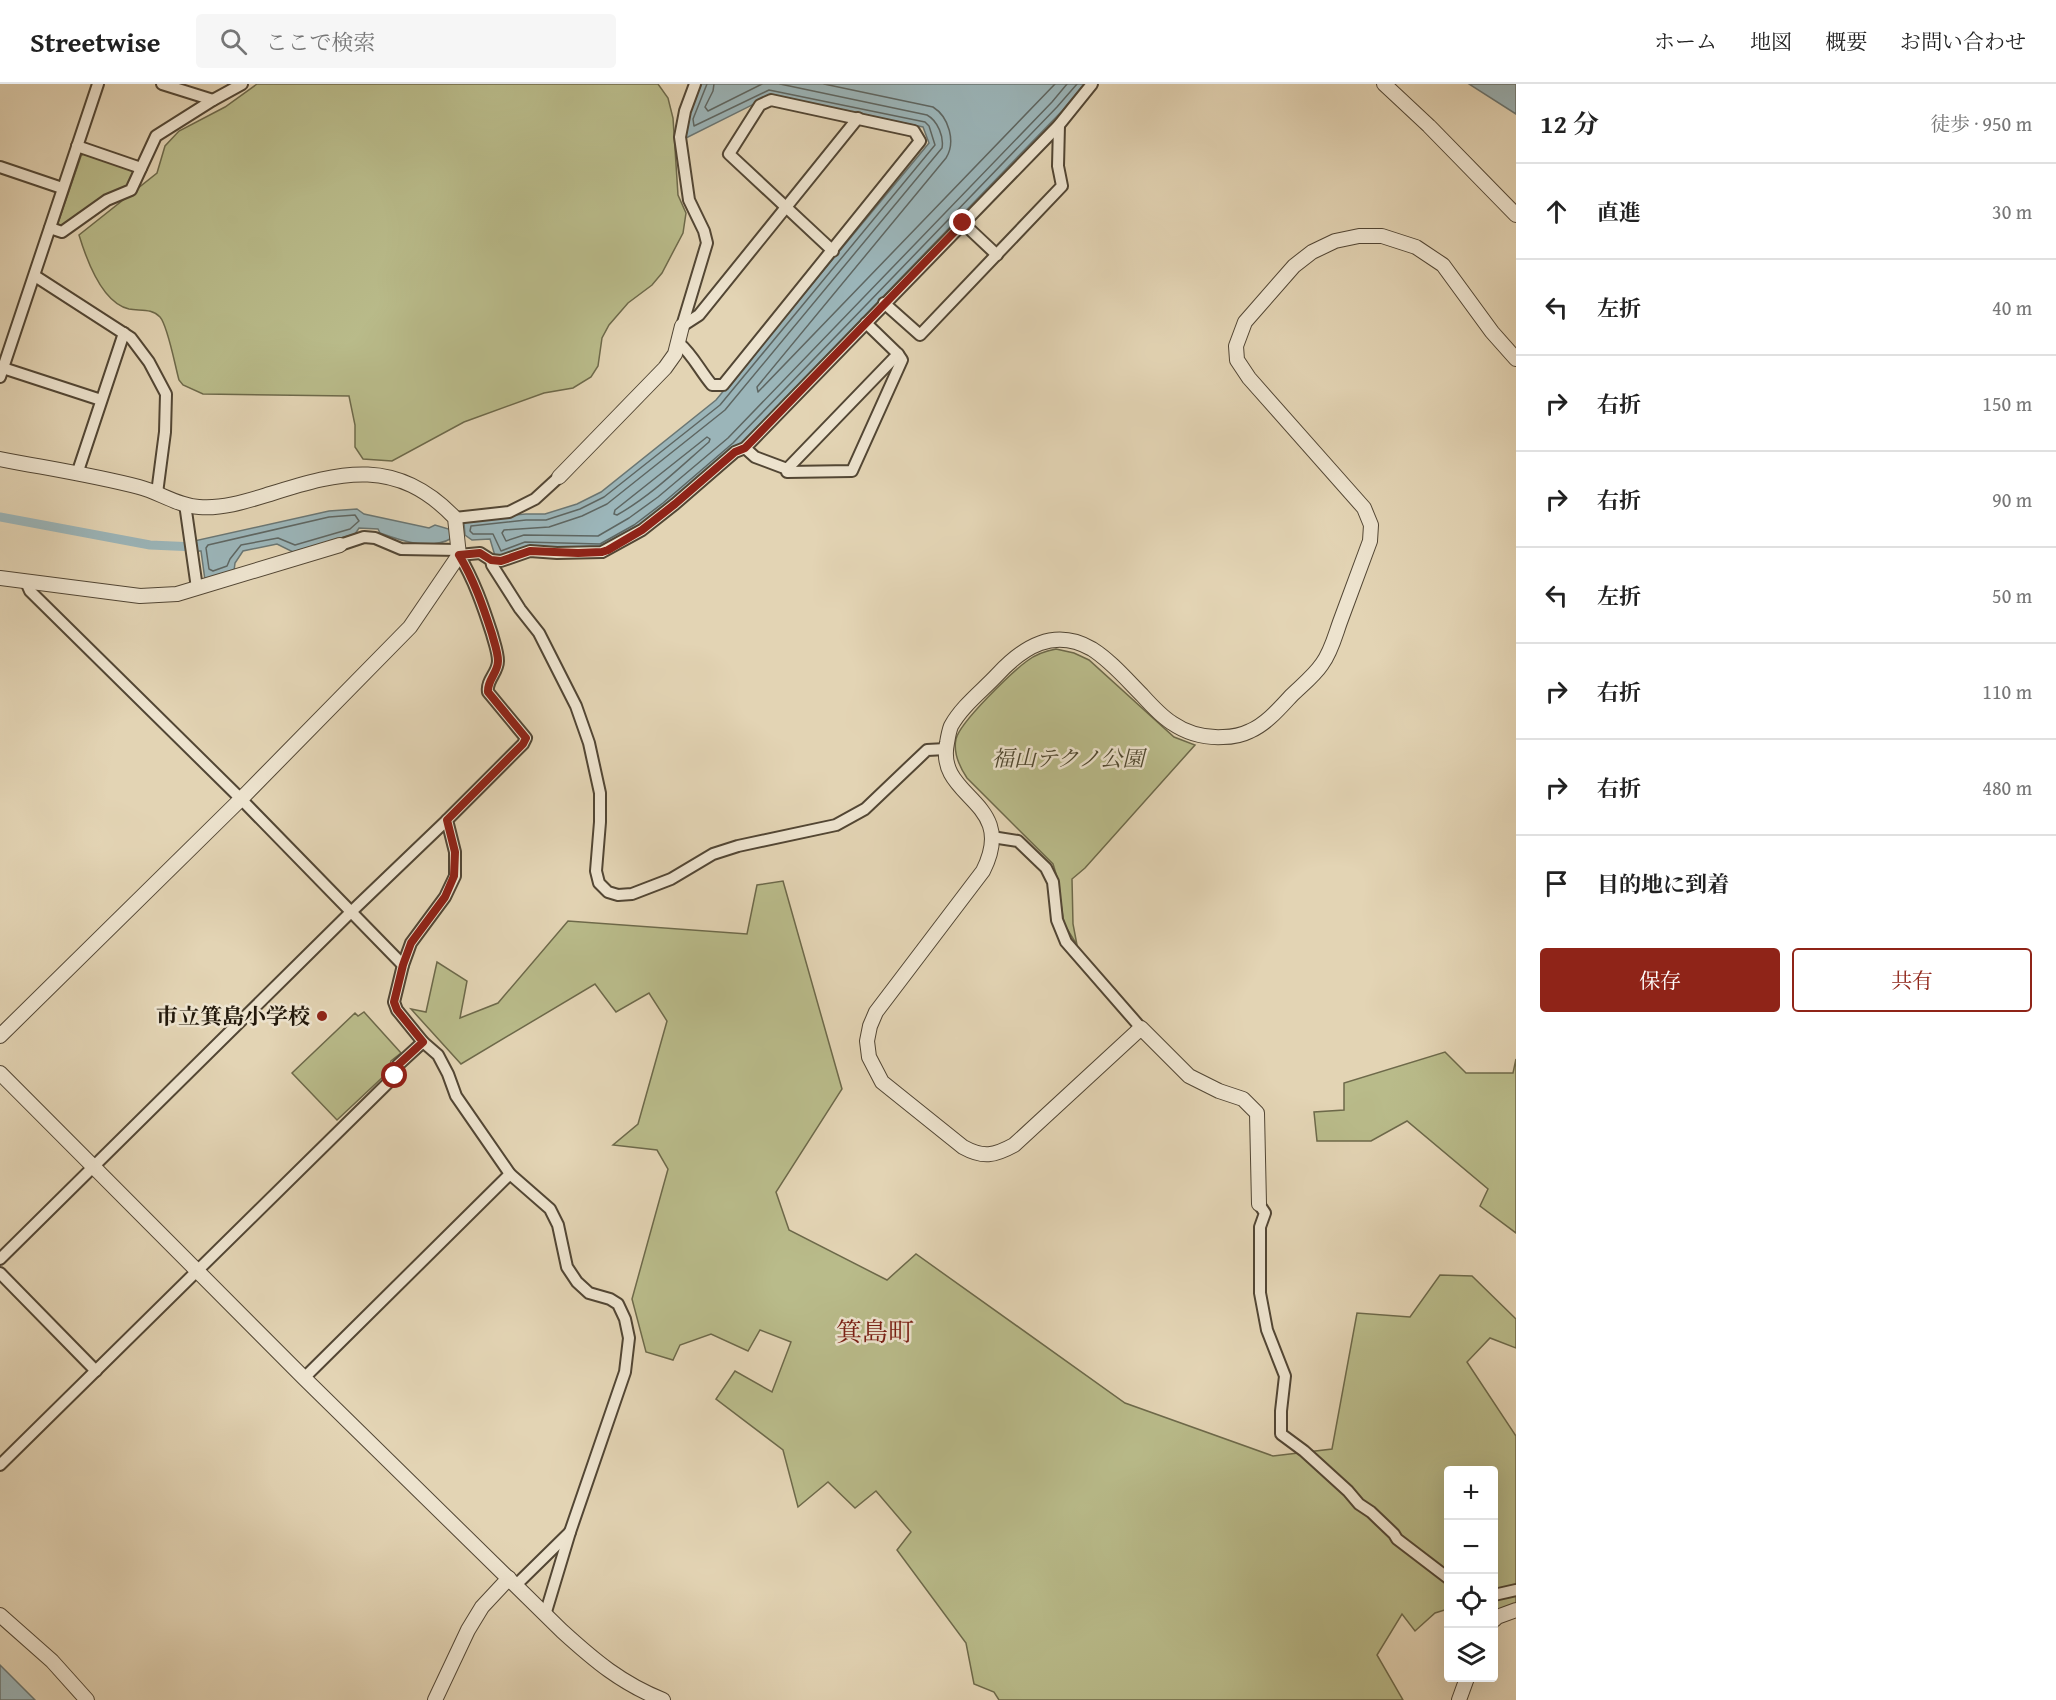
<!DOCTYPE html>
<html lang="ja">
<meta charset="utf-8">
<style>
:root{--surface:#fff;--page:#f6f6f6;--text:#222;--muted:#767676;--line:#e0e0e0;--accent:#8f2418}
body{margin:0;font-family:"Gentium Book Plus","Noto Serif JP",serif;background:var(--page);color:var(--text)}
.controls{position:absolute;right:18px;bottom:18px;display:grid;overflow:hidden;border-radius:6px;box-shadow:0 6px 24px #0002}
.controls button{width:54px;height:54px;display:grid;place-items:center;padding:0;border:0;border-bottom:2px solid var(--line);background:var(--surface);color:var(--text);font:30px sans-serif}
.stop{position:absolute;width:18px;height:18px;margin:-14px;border:4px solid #8f2418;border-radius:50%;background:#fff}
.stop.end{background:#8f2418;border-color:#fff;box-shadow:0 2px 6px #0008}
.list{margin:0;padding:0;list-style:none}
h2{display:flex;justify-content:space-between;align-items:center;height:78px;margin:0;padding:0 24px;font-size:26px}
h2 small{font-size:20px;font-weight:400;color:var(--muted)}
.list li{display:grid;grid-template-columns:39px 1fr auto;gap:18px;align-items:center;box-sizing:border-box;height:96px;padding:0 24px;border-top:2px solid var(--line)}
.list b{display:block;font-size:22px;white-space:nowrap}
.list em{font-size:20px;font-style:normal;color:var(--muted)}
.actions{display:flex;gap:12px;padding:18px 24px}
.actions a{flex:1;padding:14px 0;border:2px solid var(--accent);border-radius:6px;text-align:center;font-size:21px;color:var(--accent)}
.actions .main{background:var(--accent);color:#fff}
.icon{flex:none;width:33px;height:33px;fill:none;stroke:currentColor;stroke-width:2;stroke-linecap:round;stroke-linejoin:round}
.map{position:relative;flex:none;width:1516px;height:1616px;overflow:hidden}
header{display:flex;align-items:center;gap:36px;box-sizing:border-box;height:84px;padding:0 30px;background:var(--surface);border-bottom:2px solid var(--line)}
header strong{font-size:28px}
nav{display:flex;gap:33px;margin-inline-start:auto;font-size:21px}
.search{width:420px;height:54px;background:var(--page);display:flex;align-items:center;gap:15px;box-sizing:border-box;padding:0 21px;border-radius:6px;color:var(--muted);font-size:22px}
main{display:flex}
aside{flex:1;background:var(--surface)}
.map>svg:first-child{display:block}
.green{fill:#b9bb8a;stroke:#6d694a;stroke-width:1.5}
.water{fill:#9bb5b9;stroke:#6a7673;stroke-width:1.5}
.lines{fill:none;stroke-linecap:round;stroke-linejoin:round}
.shore{stroke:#5e6662;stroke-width:1.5}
.canal{stroke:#9bb5b9;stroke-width:9}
.minor-casing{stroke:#524634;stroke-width:14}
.tertiary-casing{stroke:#524634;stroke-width:16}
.minor{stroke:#ede3ce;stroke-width:10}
.tertiary{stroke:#ede3ce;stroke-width:14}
.route{stroke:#8f2418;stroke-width:8}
.poi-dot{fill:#8f2418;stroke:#ede3ce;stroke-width:2}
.labels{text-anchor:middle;stroke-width:5;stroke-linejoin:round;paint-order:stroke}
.park-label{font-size:22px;font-style:italic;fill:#4f4830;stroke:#ede3ce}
.poi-label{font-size:22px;font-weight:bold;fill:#21170a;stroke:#ede3ce;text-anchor:end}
.quarter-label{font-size:26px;fill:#7a1f14;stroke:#ede3ce}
</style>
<header>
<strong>Streetwise</strong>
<div class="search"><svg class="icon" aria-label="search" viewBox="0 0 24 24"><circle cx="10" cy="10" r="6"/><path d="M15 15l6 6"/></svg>ここで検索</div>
<nav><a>ホーム</a><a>地図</a><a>概要</a><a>お問い合わせ</a></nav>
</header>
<main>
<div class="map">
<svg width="1516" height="1616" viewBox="0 0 1516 1616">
<rect width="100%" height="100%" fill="#e3d4b4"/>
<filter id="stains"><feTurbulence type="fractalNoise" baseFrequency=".00333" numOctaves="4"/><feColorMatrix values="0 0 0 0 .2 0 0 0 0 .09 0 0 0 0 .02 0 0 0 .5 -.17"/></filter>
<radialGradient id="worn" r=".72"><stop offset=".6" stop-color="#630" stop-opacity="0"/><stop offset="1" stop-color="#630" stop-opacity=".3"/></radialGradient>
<!-- green -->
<g class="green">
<path d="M257,0H658L668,14L673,34L678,111L686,129L683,149L662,189L652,201L628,219L609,241L602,254L598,282L591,293L573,304L544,309L464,338L392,377L363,375L355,363V341L349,312L203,310L183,301L179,296C175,282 168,242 160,233C152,224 140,227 129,225C102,219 86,174 79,151L157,89L165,62L179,47L225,23Z"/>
<polygon points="83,70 134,86 129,102 103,113 62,142 59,143 58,139 81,72"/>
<path d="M1056,565L1074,569L1089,576L1174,653L1195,661L1085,784L1072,795L1073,840L1077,861L1064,840L1057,793L1053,780L967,694C959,682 953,669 956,655C960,638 1012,588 1027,577C1036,570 1045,567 1056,565Z"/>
<polygon points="783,797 842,1005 776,1108 789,1146 887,1196 916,1170 1125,1319 1273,1372 1332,1365 1357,1229 1410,1233 1440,1191 1472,1192 1516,1235 1516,1264 1490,1254 1467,1278 1516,1352 1516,1522 1494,1527 1494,1386 1448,1386 1448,1525 1435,1529 1415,1547 1402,1530 1377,1571 1403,1616 999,1616 994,1608 974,1600 966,1559 897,1466 911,1448 876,1407 855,1424 828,1398 798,1423 783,1366 716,1315 735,1287 772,1308 791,1258 760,1246 748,1267 711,1250 680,1261 673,1276 646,1268 632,1215 668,1085 657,1066 613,1061 638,1040 667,937 649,909 616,928 595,900 461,980 411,925 426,928 437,878 467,897 460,934 498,919 568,837 747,850 757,801"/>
<polygon points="364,928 401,969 391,977 387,989 337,1036 292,989 355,929 358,932"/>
<polygon points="1445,968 1466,989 1513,989 1516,975 1516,1149 1480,1122 1488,1105 1407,1037 1371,1057 1317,1057 1314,1028 1344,1026 1344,999"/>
</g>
<!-- water -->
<g class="water">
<path d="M702,0H1084L1062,27L737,364L637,446L602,466L502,474L495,472L490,455L472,456L465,451L464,439L469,435L526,430H545L577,420L601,408L716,316L929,59L923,43L770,12L686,54C686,35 690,15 702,0Z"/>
<polygon points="1469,0 1516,0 1516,30"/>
<path d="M357,425L364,430L429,444L435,441L452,446V454C430,467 402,457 380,449L378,445L359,444L355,450L293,468L277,460L243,467L235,479L234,487L205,496L201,467H195L194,457L329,427Z"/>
<polygon points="0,1581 35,1616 0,1616"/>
</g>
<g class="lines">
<!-- shore -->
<g class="shore">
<polyline points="707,0 693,35 694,42 769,6 925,38 929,42 935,61 720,321 604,413 580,425 546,436 526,436 471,442 470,447 473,450 493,450 501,467 525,458 600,460 634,441 663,419 733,359 1057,23 1077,0"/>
<polyline points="714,0 713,7 705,23 708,27 762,0"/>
<path d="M780,0L927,31C938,37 944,53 942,64L725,326L607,420L582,432L549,443L504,446L502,449L506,457L524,451L598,452L629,434L658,413L728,354L1052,18L1067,0"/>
<path d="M824,0L933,23C949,33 956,58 946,74L757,303L758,308L1055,0"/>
<path d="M707,353L710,355L709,358C680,383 651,412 617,431L614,430L615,426Z"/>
<polygon points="355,431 359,437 350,445 295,461 278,454 241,461 230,475 227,482 213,487 209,485 206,464 208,461 329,433"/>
</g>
<!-- canal -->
<polyline class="canal" points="0,433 150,461 196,463"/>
<defs>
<g id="minor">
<polyline points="162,0 213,16"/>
<polyline points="77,62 141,84"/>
<polyline points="0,83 62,104"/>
<polyline points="963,139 997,171"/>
<polyline points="50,144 62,148 107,116 131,106 156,52 213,16 242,0"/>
<polyline points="35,192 131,254 149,278 166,310 165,348 157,409"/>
<polyline points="884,219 920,251 1062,102 1058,82 1059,41"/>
<polyline points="682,242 699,231 858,34"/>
<polyline points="682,242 707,159 704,147 689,116 680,53 685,27 695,0"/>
<path d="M679,259C693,271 700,287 712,301H723L920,57L914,47L771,16L760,21L729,70L833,167"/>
<polyline points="3,284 101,316"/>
<polyline points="0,293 98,0"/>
<polyline points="745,364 755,373 787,385 898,270 866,239"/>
<polyline points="787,385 787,388 852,387 902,276 898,270"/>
<polyline points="77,390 124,249"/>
<polyline points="185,420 197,504"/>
<polyline points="455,434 509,428 535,415 559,393"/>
<polyline points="340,461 364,453 375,454 401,465 459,466"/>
<polyline points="491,476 492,481 520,525 539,549 576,622 589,659 600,709 600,738 596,787 599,799 608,808 618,811 632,810 671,795 713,770 738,762 836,741 865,725 927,666 946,665"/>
<polyline points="26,498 30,507 241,715 403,881"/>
<polyline points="992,753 1018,757 1046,784 1053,798 1057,836 1066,858 1141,944"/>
<polyline points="1259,1120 1265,1129 1260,1143 1260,1209 1267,1246 1285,1292 1281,1327 1281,1350 1304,1367 1348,1407 1359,1420 1371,1428 1394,1450 1397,1455 1448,1494"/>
<polyline points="0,1175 351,828 447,736"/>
<polyline points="0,1189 96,1287"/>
<polyline points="304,1294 510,1090"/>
<polyline points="0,1381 395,992 398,981 423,958"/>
<polyline points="516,1501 570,1448"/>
<polyline points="1494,1511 1516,1506"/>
<path d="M545,1531L570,1448L625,1288L629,1254L625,1235L618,1220L610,1215L589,1209L577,1198L567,1183L558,1141L550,1125L510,1090L456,1012L448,990L438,971L423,958L397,926L394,918L403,881L411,859L445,813L455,792V768L447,736L523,660L526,654L488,608C486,596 498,589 498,577C498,568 494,558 492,550C483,522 474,496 459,471L480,469L491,476L501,477L530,467L557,469L602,468L642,446L675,420L735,368L745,364L1059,41L1092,0"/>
</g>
<g id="tertiary">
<polyline points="1384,0 1429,42 1516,131"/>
<path d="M0,375C46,384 93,391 139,403C159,408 178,422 199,423C223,425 247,417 270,410C342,387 397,373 455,434L459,471L410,543L241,715L0,952"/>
<polyline points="559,393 665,284 675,270 682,242"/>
<polyline points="0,494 140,512 177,510 340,461"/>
<path d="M0,989L304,1294L562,1547C595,1577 621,1599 663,1616"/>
<path d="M1259,1120L1257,1029L1243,1015L1219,1007L1189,992L1141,944L1014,1061C994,1072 983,1074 963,1063L882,998L869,973L867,957L870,942L876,928L983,787C1019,716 935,715 947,659C948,653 949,647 951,642C962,622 982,607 997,591C1023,563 1054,543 1092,565C1111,577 1127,596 1142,611C1151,621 1161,632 1172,639C1188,650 1204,654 1223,653C1231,653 1242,651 1250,647C1266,640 1279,625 1291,612C1301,602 1314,592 1322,580C1331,568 1335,552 1340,538C1350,511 1360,484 1370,457L1371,441L1364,424L1249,294L1237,276L1236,262L1245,238L1294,182L1312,168L1335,157L1359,152H1382L1416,163L1443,181L1492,248L1516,275"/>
<polyline points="0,1531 52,1577 87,1616"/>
<polyline points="1494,1536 1497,1533 1516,1526"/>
<polyline points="435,1616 468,1546 482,1523 509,1494"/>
<polyline points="1459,1616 1467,1594"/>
</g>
</defs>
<!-- minor casing -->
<use href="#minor" class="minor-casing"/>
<!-- tertiary casing -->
<use href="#tertiary" class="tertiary-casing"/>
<!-- minor -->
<use href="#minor" class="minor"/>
<!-- tertiary -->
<use href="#tertiary" class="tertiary"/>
</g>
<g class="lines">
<!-- route -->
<path class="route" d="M395,992L398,981L423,958L397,926L394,918L403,881L411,859L445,813L454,792L455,768L447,736L523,660L526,654L488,608C487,596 498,589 498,577C498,568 494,558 492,550C483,522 474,496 459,471L480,469L491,476L501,477L530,467L578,469L602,468L608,466L642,446L675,420L735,368L745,364L963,139"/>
</g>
<!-- markers -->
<circle class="poi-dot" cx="322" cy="932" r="6"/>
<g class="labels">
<!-- park labels -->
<g class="park-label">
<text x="1068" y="682">福山テクノ公園</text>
</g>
<!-- poi labels -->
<g class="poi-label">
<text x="310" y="940">市立箕島小学校</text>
</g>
<!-- quarter labels -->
<g class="quarter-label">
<text x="875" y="1257">箕島町</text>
</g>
</g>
<rect width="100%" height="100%" filter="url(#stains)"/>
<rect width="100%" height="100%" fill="url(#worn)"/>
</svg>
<div class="controls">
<button>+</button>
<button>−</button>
<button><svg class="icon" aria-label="locate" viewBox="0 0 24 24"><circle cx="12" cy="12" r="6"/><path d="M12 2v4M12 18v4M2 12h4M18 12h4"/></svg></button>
<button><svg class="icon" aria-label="layers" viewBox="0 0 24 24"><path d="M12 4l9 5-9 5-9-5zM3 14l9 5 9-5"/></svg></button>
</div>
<div class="stop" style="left:395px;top:992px"></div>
<div class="stop end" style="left:963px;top:139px"></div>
</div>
<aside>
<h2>12 分<small>徒歩 · 950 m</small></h2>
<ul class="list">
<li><svg class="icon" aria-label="ahead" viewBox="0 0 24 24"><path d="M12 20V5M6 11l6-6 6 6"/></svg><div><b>直進</b></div><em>30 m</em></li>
<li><svg class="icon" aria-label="left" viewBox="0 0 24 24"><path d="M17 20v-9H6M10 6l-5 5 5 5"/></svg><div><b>左折</b></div><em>40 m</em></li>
<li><svg class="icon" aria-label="right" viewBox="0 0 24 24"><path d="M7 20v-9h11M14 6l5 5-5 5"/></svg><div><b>右折</b></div><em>150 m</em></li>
<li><svg class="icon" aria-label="right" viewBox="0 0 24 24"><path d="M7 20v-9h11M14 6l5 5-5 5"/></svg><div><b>右折</b></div><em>90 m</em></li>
<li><svg class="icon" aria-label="left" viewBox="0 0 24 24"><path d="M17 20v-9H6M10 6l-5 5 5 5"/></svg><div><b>左折</b></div><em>50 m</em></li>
<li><svg class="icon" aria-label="right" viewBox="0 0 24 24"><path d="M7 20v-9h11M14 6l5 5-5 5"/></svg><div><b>右折</b></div><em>110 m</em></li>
<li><svg class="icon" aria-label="right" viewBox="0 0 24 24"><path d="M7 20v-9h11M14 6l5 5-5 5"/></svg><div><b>右折</b></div><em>480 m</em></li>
<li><svg class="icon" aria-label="arrive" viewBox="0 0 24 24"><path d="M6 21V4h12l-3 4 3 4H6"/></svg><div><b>目的地に到着</b></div></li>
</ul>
<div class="actions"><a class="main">保存</a><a>共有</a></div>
</aside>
</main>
